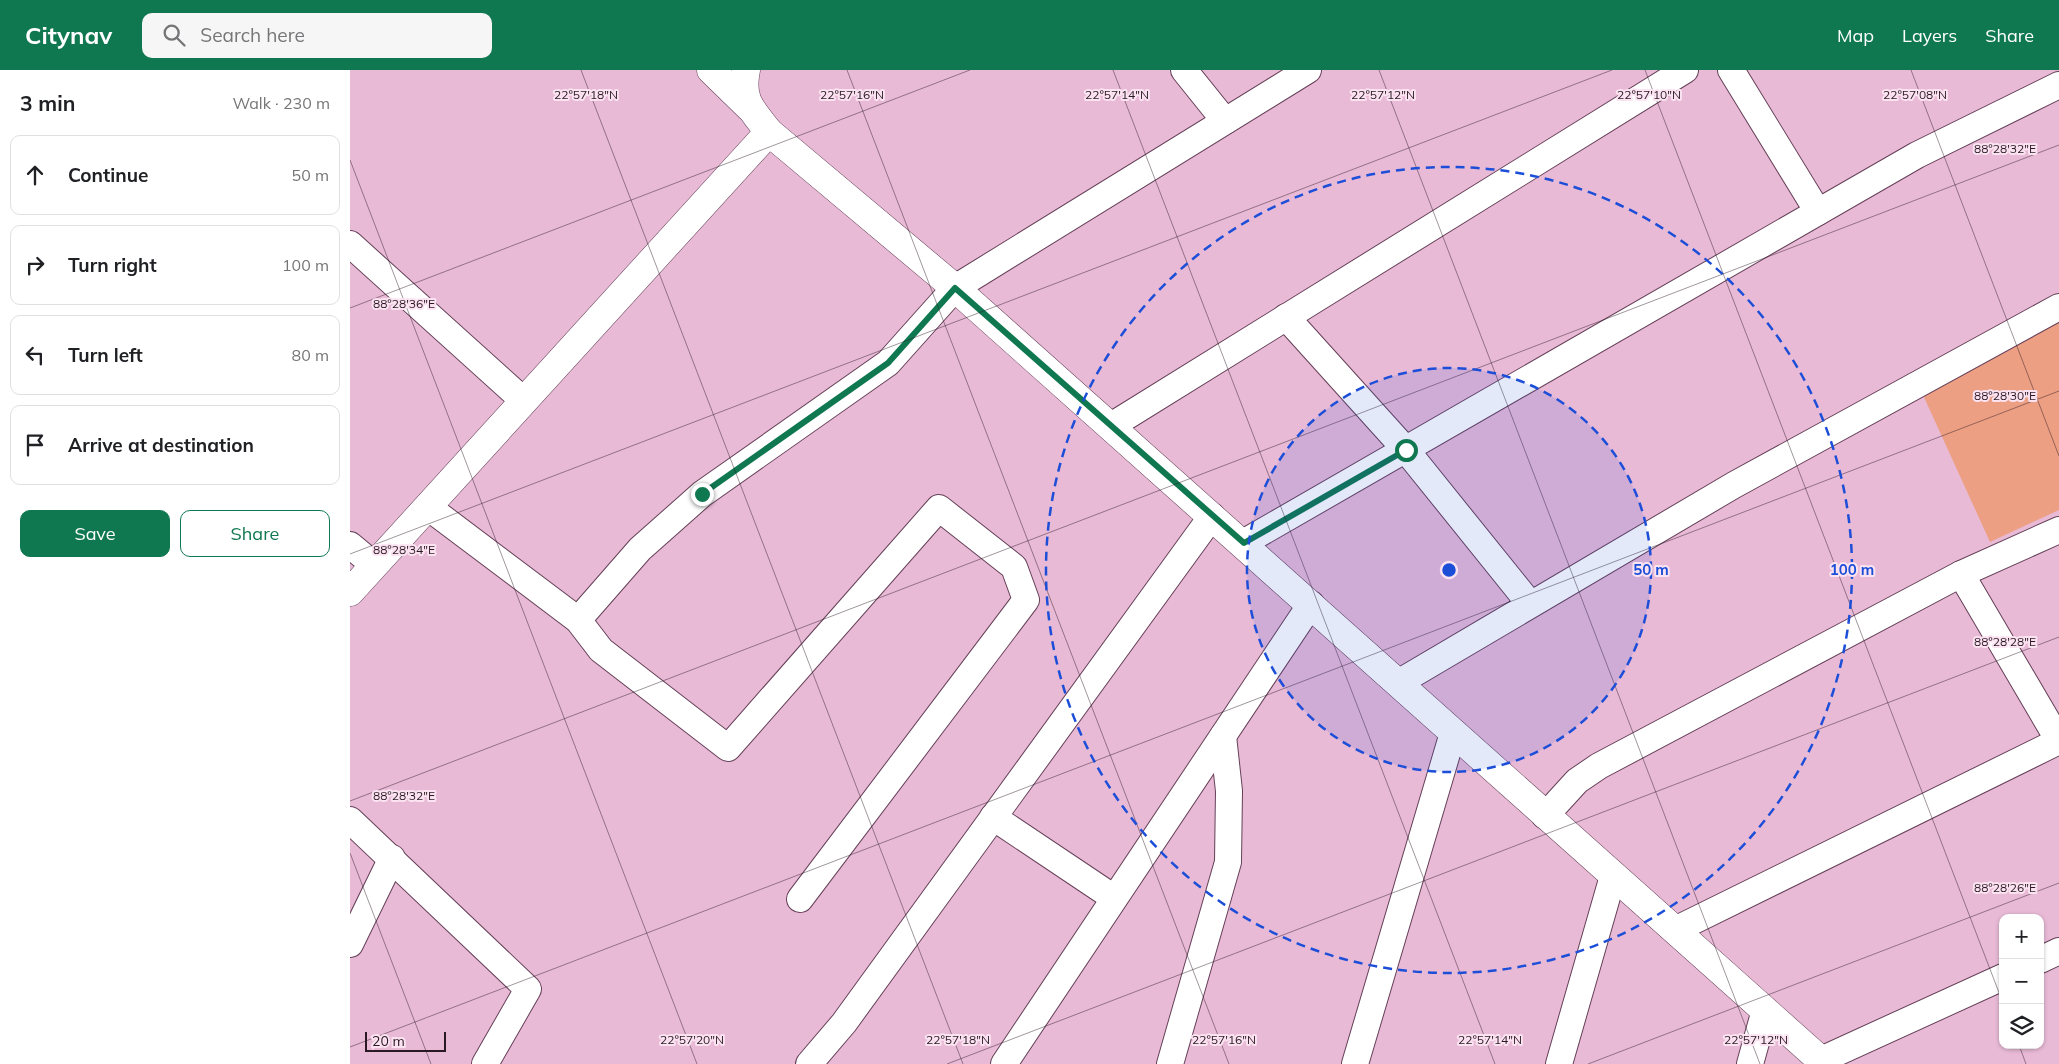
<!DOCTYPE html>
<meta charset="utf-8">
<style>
:root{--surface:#fff;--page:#f6f6f6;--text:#202124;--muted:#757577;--line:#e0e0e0;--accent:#107851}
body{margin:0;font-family:Mulish,sans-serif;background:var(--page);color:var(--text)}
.controls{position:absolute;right:15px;bottom:15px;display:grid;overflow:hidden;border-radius:10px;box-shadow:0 1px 4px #0004}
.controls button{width:45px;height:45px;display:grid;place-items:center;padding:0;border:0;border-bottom:1px solid var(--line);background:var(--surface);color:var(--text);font:25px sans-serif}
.scale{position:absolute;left:15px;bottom:12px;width:81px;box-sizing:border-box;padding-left:5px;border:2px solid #2a1924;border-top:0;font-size:14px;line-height:18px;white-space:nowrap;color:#2a1924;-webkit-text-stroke:4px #fbe3f1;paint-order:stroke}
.stop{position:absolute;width:15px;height:15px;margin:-11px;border:4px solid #107851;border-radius:50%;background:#fff}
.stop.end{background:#107851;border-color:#fff;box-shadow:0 1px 5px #0008}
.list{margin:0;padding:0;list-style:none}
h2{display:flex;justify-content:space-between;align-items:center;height:65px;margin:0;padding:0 20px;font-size:21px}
h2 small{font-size:16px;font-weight:400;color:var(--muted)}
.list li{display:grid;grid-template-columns:32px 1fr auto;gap:15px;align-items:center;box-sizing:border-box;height:80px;margin:0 10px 10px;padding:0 10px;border:1px solid var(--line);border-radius:10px}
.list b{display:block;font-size:19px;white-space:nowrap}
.list em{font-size:16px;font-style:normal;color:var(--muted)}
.actions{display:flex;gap:10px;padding:15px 20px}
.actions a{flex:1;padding:11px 0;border:1px solid var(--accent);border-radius:10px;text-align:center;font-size:18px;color:var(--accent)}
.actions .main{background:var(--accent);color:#fff}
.icon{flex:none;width:28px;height:28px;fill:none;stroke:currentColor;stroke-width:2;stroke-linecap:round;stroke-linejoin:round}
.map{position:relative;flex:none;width:1709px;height:994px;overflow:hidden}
header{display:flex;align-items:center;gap:30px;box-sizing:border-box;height:70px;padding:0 25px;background:var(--accent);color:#fff}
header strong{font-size:24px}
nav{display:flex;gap:28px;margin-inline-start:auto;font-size:18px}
.search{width:350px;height:45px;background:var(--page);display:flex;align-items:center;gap:12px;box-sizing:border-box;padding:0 18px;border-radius:10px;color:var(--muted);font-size:19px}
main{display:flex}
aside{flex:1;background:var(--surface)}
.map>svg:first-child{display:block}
.grass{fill:#ed9f83}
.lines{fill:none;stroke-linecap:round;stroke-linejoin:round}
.street-casing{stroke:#654058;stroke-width:28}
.secondary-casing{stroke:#654058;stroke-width:29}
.street{stroke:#fff;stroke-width:26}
.secondary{stroke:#fff;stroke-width:28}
.route{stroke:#107851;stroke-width:6}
.ticks{fill:none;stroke:#2a1924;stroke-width:1;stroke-opacity:0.45}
.ring{fill:none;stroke:#1d4ed8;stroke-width:2.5;stroke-dasharray:9 6}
.ticks-label{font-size:12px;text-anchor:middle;fill:#2a1924;stroke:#fbe3f1;stroke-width:4;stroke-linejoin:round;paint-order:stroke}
.centre{fill:#1d4ed8;stroke:#fbe3f1;stroke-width:2.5}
.ring-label{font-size:15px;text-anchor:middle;font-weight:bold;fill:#1d4ed8;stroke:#fbe3f1;stroke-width:4;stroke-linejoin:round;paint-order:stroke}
</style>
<header>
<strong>Citynav</strong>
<div class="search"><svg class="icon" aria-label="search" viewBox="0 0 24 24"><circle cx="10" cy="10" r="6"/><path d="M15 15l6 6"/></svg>Search here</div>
<nav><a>Map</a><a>Layers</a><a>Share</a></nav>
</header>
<main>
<aside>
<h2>3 min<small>Walk · 230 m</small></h2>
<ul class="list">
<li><svg class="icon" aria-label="ahead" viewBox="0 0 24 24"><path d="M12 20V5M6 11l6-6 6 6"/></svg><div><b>Continue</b></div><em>50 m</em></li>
<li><svg class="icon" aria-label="right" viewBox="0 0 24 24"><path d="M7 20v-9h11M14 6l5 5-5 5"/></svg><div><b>Turn right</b></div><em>100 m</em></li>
<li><svg class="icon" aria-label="left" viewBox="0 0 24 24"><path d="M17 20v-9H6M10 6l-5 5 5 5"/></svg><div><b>Turn left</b></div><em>80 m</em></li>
<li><svg class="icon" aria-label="arrive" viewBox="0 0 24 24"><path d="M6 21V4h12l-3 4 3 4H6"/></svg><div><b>Arrive at destination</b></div></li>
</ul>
<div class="actions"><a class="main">Save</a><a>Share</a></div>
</aside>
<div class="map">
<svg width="1709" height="994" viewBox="0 0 1709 994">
<rect width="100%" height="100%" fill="#e8bad6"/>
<!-- grass -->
<polygon class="grass" points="1709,243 1709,440 1640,472 1568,314"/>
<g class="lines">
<defs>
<g id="street">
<polyline points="834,0 875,51"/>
<polyline points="1381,0 1468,142"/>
<polyline points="0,174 174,331"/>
<polyline points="936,247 1056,380 1180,534"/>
<polyline points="761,356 1335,0"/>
<polyline points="78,437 228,550 251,580 378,678 589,438 664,497 676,530 450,829"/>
<polyline points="893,473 1567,85 1709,15"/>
<polyline points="0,475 24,495"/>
<polyline points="1611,504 1709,671"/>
<polyline points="228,550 290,479 352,424 538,293 605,218 958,0"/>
<polyline points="1048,613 1384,415 1709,237"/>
<polyline points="1195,746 1227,711 1249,696 1611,504 1709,460"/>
<polyline points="643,747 764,828"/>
<polyline points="0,750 178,919 135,994"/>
<polyline points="1325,860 1709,671"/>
<polyline points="0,874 42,788"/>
<polyline points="1690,890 1709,881"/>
<polyline points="1471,990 1653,907"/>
<polyline points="459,994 494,953 862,446"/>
<polyline points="654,994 961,534"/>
<polyline points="820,994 878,792 879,721 873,666"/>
<polyline points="1005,994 1103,663"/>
<polyline points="1209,994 1263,806"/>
<polyline points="1400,994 1415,940"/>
</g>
<g id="secondary">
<polyline points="361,0 400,38"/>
<path d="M396,0C390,30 401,39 419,62L605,218L1475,994"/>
<polyline points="0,522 419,62"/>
</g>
</defs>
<!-- street casing -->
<use href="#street" class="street-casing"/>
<!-- secondary casing -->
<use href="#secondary" class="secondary-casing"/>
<!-- street -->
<use href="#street" class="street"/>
<!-- secondary -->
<use href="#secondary" class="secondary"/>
</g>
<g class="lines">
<!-- route -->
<polyline class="route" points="352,424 538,293 605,218 894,473 1056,380"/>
</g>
<!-- ticks -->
<path class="ticks" d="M231,0L613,994M497,0L879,994M763,0L1145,994M1029,0L1410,994M1295,0L1653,933M1561,0L1709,386M0,90L347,994M0,238L620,0M0,484L1262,0M0,731L1709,75M0,783L81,994M1669,975L1676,994M0,977L1709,321M597,994L1709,567M1238,994L1709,813"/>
<!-- distance rings -->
<circle cx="1099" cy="500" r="202" fill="#1d4ed8" fill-opacity=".12"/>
<g class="ring">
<circle cx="1099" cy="500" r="202"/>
<circle cx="1099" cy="500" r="403"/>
</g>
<g class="ticks-label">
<text x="236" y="29">22°57'18"N</text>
<text x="502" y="29">22°57'16"N</text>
<text x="767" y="29">22°57'14"N</text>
<text x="1033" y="29">22°57'12"N</text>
<text x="1299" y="29">22°57'10"N</text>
<text x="1565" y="29">22°57'08"N</text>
<text x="1655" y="83">88°28'32"E</text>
<text x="54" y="238">88°28'36"E</text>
<text x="1655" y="330">88°28'30"E</text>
<text x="54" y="484">88°28'34"E</text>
<text x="1655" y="576">88°28'28"E</text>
<text x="54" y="730">88°28'32"E</text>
<text x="1655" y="822">88°28'26"E</text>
<text x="342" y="974">22°57'20"N</text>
<text x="608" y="974">22°57'18"N</text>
<text x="874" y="974">22°57'16"N</text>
<text x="1140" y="974">22°57'14"N</text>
<text x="1406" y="974">22°57'12"N</text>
</g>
<circle cx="1099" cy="500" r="8" class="centre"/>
<g class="ring-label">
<text x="1301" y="505">50 m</text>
<text x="1502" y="505">100 m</text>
</g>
</svg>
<div class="controls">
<button>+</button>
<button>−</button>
<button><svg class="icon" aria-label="layers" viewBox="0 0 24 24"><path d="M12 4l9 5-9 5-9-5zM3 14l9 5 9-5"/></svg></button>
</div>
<div class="scale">20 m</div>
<div class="stop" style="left:1056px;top:380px"></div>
<div class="stop end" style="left:352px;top:424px"></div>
</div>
</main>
